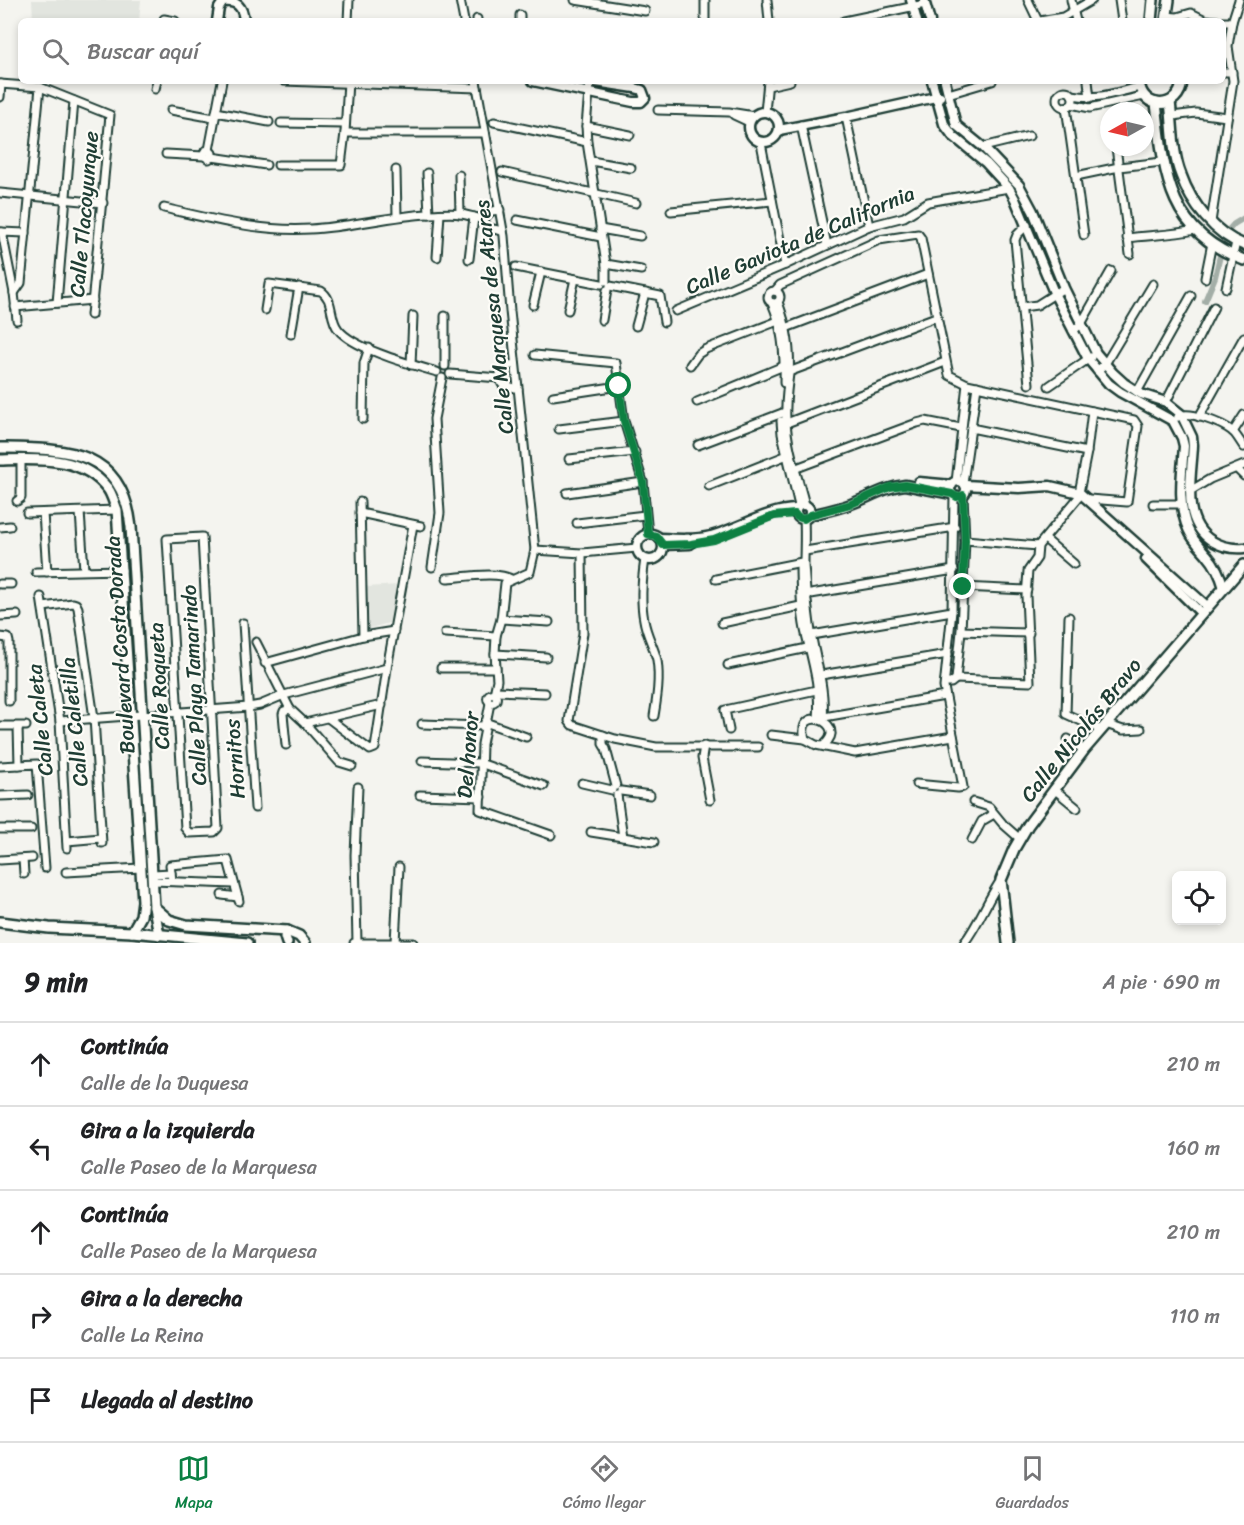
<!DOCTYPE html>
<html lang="es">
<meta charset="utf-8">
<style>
:root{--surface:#fff;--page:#f6f6f6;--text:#202124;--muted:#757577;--line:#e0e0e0;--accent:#0b8043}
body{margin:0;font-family:Sriracha,sans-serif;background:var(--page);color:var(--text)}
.controls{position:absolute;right:18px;bottom:18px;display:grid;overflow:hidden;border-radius:9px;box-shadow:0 3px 9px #0003}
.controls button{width:54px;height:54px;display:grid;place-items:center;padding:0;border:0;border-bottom:2px solid var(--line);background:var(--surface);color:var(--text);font:30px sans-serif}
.compass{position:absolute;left:1100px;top:102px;width:54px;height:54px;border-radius:50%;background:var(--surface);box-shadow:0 3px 9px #0003;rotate:262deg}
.stop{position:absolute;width:18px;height:18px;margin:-14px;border:4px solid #0b8043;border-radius:50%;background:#fff}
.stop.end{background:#0b8043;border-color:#fff;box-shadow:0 2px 6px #0008}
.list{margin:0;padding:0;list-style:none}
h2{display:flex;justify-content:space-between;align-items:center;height:78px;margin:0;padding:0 24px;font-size:26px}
h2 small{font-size:20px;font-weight:400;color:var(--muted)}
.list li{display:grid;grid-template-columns:39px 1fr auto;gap:18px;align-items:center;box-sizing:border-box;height:84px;padding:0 24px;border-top:2px solid var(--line)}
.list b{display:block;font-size:22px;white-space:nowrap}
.list p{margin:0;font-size:20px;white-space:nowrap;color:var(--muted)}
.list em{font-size:20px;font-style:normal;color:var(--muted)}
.icon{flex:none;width:33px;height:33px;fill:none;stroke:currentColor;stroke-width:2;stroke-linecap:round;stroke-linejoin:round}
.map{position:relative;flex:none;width:1244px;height:943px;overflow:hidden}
.search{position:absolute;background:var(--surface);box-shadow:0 3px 9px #0003;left:18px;right:18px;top:18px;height:66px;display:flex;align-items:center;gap:15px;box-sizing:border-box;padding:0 21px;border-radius:9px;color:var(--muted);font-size:22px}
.sheet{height:498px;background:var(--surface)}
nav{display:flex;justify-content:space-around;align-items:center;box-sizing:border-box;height:84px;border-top:2px solid var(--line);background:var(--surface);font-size:16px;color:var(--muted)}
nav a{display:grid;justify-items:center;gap:3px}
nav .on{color:var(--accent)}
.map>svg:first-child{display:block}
.built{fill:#e2e5df}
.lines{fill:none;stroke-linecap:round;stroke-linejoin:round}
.canal{stroke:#a3aea7;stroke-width:6}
.minor-casing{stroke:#1f3d34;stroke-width:11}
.tertiary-casing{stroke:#1f3d34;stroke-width:13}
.secondary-casing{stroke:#1f3d34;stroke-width:14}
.minor{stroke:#fdfcf7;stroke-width:7}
.tertiary{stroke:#fdfcf7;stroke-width:8}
.secondary{stroke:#fdfcf7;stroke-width:9}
.route{stroke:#0b8043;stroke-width:8}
.labels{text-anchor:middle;stroke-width:4.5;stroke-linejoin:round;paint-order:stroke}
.street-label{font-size:21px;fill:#1f3d34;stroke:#fdfcf7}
</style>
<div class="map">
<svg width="1244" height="943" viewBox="0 0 1244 943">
<rect width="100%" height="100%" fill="#f4f4ef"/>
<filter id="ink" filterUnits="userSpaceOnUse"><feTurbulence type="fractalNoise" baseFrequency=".0167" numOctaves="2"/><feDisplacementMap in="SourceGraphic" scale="12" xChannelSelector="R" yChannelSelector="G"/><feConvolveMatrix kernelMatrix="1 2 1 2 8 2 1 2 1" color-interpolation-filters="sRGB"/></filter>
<g filter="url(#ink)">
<!-- built -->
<g class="built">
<polygon points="32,0 141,0 139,21 33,21"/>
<polygon points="399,585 392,622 367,629 366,587"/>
</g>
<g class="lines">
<!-- canal -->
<polyline class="canal" points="1205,301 1215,277 1225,234 1234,224 1244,218"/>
<defs>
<g id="minor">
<polyline points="460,0 464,21"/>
<polyline points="575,0 645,11"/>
<polyline points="767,0 769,21"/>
<polyline points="1028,0 1038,21"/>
<polyline points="1071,0 1076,21"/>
<polyline points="1119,0 1122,21"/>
<polyline points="520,15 520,21"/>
<polyline points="1166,16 1177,17 1191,13 1205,20 1217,21"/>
<polyline points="164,19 175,21"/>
<polyline points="348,21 349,0"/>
<polyline points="477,21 477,19"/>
<polyline points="705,21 705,0"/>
<polyline points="844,21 925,4"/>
<polyline points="1040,21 1063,17 1092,0"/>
<polyline points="1223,22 1232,22"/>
<polyline points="1223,72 1232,72"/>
<polyline points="284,81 477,88"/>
<polyline points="476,81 504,236 510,311 535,550 530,572 505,583 501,619 496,636 495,654 497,680 494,694"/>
<polyline points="590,81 586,126 587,142 606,264 606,281"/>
<polyline points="1088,81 1090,98"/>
<polyline points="0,84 40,87 110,115 91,315"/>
<polyline points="768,86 790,81"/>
<polyline points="155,89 157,81"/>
<circle cx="1065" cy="99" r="8"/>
<polyline points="948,94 992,81"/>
<path d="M1072,95C1101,100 1112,93 1140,87"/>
<polyline points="0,97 1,84"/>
<polyline points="1071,104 1090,108 1144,96"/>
<polyline points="1066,107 1084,235"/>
<polyline points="171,110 214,118"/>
<polyline points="658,110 729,112 754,116"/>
<polyline points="216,112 269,122"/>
<polyline points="765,112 768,81"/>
<polyline points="734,115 749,122"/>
<polyline points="1172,116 1196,113 1227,117"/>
<polyline points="846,117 869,226"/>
<polyline points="494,122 587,142"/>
<polyline points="281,123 345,124"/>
<polyline points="801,125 827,245"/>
<polyline points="586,126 630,135"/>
<polyline points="345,133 485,133"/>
<polyline points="761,143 785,265"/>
<polyline points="983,147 1029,136"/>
<polyline points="1116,147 1130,254"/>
<polyline points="209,150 222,81"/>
<polyline points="166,154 204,156 209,159 212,157 212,153 209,150 205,151 204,156"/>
<polyline points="212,157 266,165"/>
<polyline points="591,161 631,168"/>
<polyline points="278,165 341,165 345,133 348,81"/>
<polyline points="396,170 397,216"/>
<polyline points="502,172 636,203"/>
<polyline points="427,173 429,214"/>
<polyline points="459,175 460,214"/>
<polyline points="1076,176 1119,167 1162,162"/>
<polyline points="0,193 103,203"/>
<path d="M164,208C211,219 261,232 310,229C350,227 389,216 429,214C439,214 451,212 461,214C468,215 476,218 483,219"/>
<polyline points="671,211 772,201"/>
<polyline points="483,219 488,228 503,231"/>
<polyline points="483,219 492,211 500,210"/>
<polyline points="517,220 601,237"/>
<polyline points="1211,222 1233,81 1228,46 1232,22 1239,0"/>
<polyline points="1027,225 1017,235 1015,240 1029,384"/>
<polyline points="600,229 640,236"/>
<polyline points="0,232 26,233"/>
<polyline points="2,232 14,293 17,320"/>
<path d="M1127,238C1150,235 1173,235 1195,230"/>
<polyline points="437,257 440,214"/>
<polyline points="469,259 474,217"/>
<polyline points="606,264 641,270"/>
<polyline points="516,267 601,284"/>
<polyline points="1205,278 1212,243"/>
<polyline points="610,286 660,296 664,322"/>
<polyline points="1226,288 1236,242"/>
<circle cx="774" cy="297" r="6"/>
<polyline points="775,291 780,285 879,240 918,234 921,238 949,375 967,384 1134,420 1138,426 1127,502 1089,499"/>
<polyline points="14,293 21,283 40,87"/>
<path d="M778,302C786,324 791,350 789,374C787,390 785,404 786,420C787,448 798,477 805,505"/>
<polyline points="57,303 74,101"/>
<path d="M772,303C783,328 785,356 784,383"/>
<polyline points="533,305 541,272"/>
<polyline points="15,307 93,300"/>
<polyline points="1022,307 1037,305 1064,288"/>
<path d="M265,310L269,284L321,291C334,299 329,318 338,329C353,349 413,365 437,372"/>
<polyline points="568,310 575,279"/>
<polyline points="676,311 785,265 869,226 904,217 928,202 1009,188"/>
<polyline points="445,316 445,366"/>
<polyline points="602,320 607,290"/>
<polyline points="636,326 645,293"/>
<polyline points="783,329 928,274"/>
<polyline points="1073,331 1081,324 1111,271"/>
<polyline points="291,334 299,287"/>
<polyline points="535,355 616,363 624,421 643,482 648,534"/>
<polyline points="411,365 413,316"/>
<polyline points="690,365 698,354 706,349 783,319"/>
<polyline points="1097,371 1105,364 1153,284"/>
<polyline points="786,373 936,317"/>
<polyline points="450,374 499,378"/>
<polyline points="499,378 502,384 518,389"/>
<path d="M499,378C501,368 505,366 515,364"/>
<polyline points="1049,386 1091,357"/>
<polyline points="1137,392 1191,296"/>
<polyline points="553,396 619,386"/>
<polyline points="697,402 786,365"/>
<polyline points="1166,402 1214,307"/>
<path d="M1178,417C1188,409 1223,424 1232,431C1237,435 1240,442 1244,447"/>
<polyline points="1199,417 1244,337"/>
<polyline points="363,419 364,363 369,348"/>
<polyline points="781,421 782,434 799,506"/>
<polyline points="784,424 945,362"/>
<polyline points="971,428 1087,452"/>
<polyline points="559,429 624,421"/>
<polyline points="1233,432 1244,415"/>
<polyline points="698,445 785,412"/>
<polyline points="569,459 635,452"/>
<polyline points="794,469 917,423 925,421 961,428"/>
<polyline points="1237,469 1244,476"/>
<polyline points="956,482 967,384"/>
<polyline points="963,483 977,386"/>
<polyline points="709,486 790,454"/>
<polyline points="1190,491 1210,479 1244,465"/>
<polyline points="567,493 643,482"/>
<polyline points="17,501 21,498 21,459"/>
<polyline points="360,502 363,636"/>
<polyline points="1153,504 1181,504"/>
<polyline points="80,512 84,570"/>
<polyline points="27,513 117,510"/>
<polyline points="43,513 47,572"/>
<polyline points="360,513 421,526"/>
<path d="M804,519C805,535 804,550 804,565C805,585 807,605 810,625C814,659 826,684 823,720"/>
<polyline points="577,523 645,515"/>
<polyline points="0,527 10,526"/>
<polygon points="202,537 218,828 214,832 189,833 185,828 167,539"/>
<polyline points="1045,539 1074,564"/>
<polyline points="965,540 1038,546"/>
<polyline points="535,550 582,553 637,548"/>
<polyline points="805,551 955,527"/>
<polyline points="582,553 583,633 569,721 572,725 615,739 656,747 758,747"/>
<path d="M645,559C642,579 640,600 644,620C646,634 654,647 657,660C660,679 657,698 654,716"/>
<path d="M800,563C800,585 801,609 805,630C812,660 821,688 818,719"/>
<polyline points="432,567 440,513 434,419 442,378"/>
<polyline points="36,572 122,570"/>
<path d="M447,578C463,577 499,571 511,579"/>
<polyline points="716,579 802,562"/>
<polyline points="0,584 11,584"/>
<polyline points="963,587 1027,590"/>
<polyline points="805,595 954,570"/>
<polyline points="41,597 60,721 67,848"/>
<polyline points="43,607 73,603 76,604 78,608 94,718 102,843"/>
<polyline points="0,616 17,615"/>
<polyline points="1069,617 1066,714 1101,730"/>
<polyline points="501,619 549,622"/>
<polyline points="243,623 255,808"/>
<polyline points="722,623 805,605"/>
<polyline points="961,631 1029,633"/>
<polyline points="445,633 496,636"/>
<polyline points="812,635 952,611"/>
<polyline points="0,637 8,638 9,642 9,701"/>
<polyline points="256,642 290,709 305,723 339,762 352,766"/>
<polyline points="495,654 546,657"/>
<polyline points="265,663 363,636 394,631"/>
<polyline points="728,665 812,647"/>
<polyline points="441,668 496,668"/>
<polyline points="821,675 948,654"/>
<polyline points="956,679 1030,682 1026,596 1028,571 1037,558 1038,546 1078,498 1087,452 1092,411"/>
<polyline points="945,683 951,683 956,679 961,631 965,540 963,495"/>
<polyline points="496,691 545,693"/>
<circle cx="492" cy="698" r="4.5"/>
<polyline points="490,703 482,744 480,810 551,835"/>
<polyline points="824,717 945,696"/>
<polyline points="328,718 370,750 375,748 387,668 413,525"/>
<polyline points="60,721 249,707 260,705 284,695 387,668"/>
<polyline points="485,722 526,737"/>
<polyline points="305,723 382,705"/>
<polyline points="422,724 484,726"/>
<polyline points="1106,724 1123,730 1141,729"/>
<polyline points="0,726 26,726"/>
<polyline points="18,727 19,765"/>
<polyline points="729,730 725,710 821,689"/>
<polyline points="603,735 603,744 606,749 616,786"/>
<polyline points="771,735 805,739 816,745 855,753 953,736"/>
<path d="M805,739C795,703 850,723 824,745"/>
<polyline points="1068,739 1084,750"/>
<polyline points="286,745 283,714 284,711 290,709"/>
<polyline points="704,746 702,758 710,800"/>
<polyline points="422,761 480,763 544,786"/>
<polyline points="0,766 37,764 45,868"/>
<polyline points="582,783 612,790"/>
<polyline points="916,784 958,788 963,787 944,687 952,611 954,496"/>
<polyline points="1054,789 1077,808"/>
<polyline points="621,791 650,795"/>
<polyline points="420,795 481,797"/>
<polyline points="617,795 623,837"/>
<polyline points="0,796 28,795"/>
<polyline points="973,802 989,807 1003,824 1020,839"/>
<polyline points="0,829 31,829"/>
<polyline points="591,832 654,842"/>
<polyline points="972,840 982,821 994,814"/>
<polyline points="67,841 101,838"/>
<polyline points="23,859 24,874"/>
<polyline points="0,860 32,858"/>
<polyline points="66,872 141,868"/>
<polyline points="153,874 171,873"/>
<polyline points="172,880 170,865 228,860 239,901"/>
<polyline points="153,881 234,884"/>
<polyline points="222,895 238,897"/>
<polyline points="395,942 399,867"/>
<polyline points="354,943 413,943"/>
<polyline points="357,943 355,855 358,787"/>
<path d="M964,943C979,924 987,900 1001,880"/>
</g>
<g id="tertiary">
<polyline points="911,0 917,21"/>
<polyline points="924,0 930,21"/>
<path d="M217,21L219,8L223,2C237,0 243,7 244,21"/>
<polyline points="533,81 633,102 641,102 645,98 642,90 635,88 589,81"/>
<path d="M932,81L944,124L953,136L986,163L1009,188L1015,199L1055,295L1088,359L1109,384L1120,392L1173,421L1182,438L1184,446C1182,473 1177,504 1188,529C1192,539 1200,547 1207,555C1215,564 1221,577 1224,588"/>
<path d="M945,81L956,125L983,147L1019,185L1033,211L1064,288L1096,353L1113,373L1124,383L1141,394L1166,402L1181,414L1192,437L1193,445C1192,476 1180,521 1212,541C1222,547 1233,549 1244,548"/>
<circle cx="764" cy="127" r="15"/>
<polyline points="779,130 846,117 940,96"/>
<circle cx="958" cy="489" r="8"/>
<polyline points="919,482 952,485"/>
<polyline points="965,485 1019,488 1050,486 1080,493 1208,607"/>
<circle cx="803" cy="512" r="7"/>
<path d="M810,515C823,512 838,509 851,504C870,497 885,487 905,485L952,494"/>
<circle cx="650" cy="547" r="13"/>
<path d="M659,538C677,539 694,540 711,536C740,528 766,510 796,509"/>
<polyline points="663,545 690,544"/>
<polyline points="1146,559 1202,614"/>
</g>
<g id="secondary">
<polyline points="1151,21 1153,0"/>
<polyline points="1166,21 1169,0"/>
<path d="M1139,81C1141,111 1180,111 1182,81"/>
<path d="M1170,102C1173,125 1172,153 1181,175C1191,204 1215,234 1244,245"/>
<path d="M1156,103C1164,174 1168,232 1244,260"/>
<path d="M0,448C64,449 122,447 131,527L154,907L159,935"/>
<path d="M0,460C38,459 82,455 108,489C112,494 114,503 117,510L143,901L141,916L132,932"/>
<polyline points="154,907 169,920 186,925 287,931 299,936 305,943"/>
<polyline points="0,922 49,928 132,932 247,943"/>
<polyline points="287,943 285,937 287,931"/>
<polyline points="1008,943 1001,880 1014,849 1028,825 1084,750 1244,565"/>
</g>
</defs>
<!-- minor casing -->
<use href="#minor" class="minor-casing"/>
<!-- tertiary casing -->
<use href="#tertiary" class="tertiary-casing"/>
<!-- secondary casing -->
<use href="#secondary" class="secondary-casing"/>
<!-- minor -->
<use href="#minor" class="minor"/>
<!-- tertiary -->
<use href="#tertiary" class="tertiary"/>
<!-- secondary -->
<use href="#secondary" class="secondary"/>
</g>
</g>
<g class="lines" filter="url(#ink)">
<!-- route -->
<polyline class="route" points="619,386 624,421 643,482 648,534 656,536 663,545 691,544 714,540 774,516 795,514 797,517 804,519 810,515 851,504 890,487 905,485 952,494 957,497 963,495 965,540 963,587"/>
</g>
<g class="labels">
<!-- street labels -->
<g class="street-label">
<text transform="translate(84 214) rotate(-85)" y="7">Calle Tlacoyunque</text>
<text transform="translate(800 240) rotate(-23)" y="7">Calle Gaviota de California</text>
<text transform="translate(494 317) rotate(-96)" y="7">Calle Marquesa de Atares</text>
<text transform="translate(120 645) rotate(-94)" y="7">Boulevard Costa Dorada</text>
<text transform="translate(194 685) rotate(-93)" y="7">Calle Playa Tamarindo</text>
<text transform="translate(159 686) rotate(-93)" y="7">Calle Roqueta</text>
<text transform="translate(40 720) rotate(-96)" y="7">Calle Caleta</text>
<text transform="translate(74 722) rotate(-96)" y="7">Calle Caletilla</text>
<text transform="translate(1081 730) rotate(-51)" y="7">Calle Nicolás Bravo</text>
<text transform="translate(468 755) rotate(-85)" y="7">Del honor</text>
<text transform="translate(235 759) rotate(-94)" y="7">Hornitos</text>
</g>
</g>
</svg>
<div class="controls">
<button><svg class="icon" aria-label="locate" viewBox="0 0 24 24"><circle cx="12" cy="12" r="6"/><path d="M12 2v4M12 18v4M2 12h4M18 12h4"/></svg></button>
</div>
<svg class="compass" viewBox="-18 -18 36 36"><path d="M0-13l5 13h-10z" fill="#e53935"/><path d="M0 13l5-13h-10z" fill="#757577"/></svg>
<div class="stop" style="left:619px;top:386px"></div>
<div class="stop end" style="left:963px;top:587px"></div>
<div class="search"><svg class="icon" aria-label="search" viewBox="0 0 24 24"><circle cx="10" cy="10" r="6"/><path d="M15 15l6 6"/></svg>Buscar aquí</div>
</div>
<section class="sheet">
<h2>9 min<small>A pie · 690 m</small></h2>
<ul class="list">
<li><svg class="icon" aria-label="ahead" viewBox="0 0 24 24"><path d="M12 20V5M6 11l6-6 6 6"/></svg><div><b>Continúa</b><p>Calle de la Duquesa</p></div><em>210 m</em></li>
<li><svg class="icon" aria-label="left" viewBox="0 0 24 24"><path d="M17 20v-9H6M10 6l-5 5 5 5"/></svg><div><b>Gira a la izquierda</b><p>Calle Paseo de la Marquesa</p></div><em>160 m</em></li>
<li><svg class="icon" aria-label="ahead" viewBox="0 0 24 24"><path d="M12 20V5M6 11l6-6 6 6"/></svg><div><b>Continúa</b><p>Calle Paseo de la Marquesa</p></div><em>210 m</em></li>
<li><svg class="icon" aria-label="right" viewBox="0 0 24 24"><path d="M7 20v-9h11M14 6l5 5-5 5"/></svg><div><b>Gira a la derecha</b><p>Calle La Reina</p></div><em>110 m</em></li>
<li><svg class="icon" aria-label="arrive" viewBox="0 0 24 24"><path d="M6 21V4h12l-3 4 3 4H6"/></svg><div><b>Llegada al destino</b></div></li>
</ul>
</section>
<nav>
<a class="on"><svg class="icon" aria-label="map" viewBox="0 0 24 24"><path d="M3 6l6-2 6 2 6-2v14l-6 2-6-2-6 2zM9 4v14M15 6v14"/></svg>Mapa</a>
<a><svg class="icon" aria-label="directions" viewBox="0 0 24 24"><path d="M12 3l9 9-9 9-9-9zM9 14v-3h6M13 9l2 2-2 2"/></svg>Cómo llegar</a>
<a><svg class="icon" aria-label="saved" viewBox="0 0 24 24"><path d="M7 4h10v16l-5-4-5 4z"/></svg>Guardados</a>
</nav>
